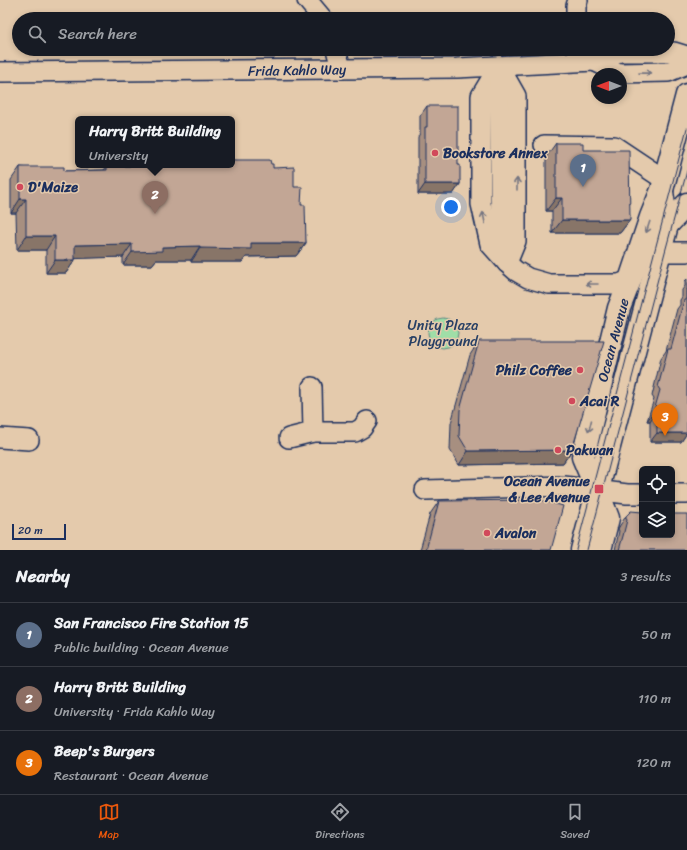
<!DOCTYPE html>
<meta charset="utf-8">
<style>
:root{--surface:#171b24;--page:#20242c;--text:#f1f3f6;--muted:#9ea1a6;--line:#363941;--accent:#ea580c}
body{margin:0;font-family:Sriracha,sans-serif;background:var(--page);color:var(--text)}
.controls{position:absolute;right:12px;bottom:12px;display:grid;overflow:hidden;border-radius:6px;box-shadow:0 2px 6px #0003}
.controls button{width:36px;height:36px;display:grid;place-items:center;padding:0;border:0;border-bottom:1px solid var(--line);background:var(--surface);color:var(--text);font:20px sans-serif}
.compass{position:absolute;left:591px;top:68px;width:36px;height:36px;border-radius:50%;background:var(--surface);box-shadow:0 2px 6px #0003;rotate:270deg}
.scale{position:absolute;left:12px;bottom:10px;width:54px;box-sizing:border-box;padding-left:4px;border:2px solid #1b2f5e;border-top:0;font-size:11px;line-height:14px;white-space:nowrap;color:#1b2f5e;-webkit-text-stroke:3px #e4caac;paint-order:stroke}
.you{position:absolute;left:451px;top:207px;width:14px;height:14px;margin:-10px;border:3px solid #fff;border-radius:50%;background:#1a73e8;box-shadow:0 0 0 6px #1a73e833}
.badge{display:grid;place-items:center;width:26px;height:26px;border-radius:50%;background:var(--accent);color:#fff;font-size:13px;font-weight:700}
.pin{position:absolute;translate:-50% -33px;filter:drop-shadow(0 1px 2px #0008)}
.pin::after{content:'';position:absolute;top:21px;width:14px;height:12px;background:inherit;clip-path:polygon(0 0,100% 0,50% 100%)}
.popup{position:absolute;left:75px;top:116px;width:160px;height:52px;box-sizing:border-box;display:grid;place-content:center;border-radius:6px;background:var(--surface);filter:drop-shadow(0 1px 3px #0005);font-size:13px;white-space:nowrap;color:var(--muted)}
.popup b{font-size:15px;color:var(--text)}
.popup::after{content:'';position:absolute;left:50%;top:100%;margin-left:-8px;border:8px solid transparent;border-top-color:var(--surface)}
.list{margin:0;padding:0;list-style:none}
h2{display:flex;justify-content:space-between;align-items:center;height:52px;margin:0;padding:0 16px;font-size:17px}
h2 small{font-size:13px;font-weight:400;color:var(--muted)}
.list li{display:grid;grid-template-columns:26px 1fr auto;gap:12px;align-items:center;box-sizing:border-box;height:64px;padding:0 16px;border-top:1px solid var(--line)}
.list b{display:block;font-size:15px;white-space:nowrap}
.list p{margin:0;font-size:13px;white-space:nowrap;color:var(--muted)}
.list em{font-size:13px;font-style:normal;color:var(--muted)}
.icon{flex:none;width:22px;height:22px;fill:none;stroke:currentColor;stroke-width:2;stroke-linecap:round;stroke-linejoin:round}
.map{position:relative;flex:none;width:687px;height:550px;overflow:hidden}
.search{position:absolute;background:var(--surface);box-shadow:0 2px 6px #0003;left:12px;right:12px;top:12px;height:44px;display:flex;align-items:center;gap:10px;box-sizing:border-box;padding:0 14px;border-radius:22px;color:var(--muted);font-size:15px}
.sheet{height:244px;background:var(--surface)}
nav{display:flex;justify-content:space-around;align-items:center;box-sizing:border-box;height:56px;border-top:1px solid var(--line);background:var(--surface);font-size:11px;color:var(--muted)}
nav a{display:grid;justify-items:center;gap:2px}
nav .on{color:var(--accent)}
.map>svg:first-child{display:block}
.green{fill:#9fdea7;stroke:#5d8682}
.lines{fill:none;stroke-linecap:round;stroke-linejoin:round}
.minor-casing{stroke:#1b2f5e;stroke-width:22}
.major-casing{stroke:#1b2f5e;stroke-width:25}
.minor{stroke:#e4caac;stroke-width:19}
.major{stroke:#e4caac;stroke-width:22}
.tram{stroke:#1b2f5e;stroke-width:1}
.wall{fill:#a78f80;stroke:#1b2f5e}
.shaded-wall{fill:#887468;stroke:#1b2f5e}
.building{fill:#c2a695;stroke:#1b2f5e}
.oneway{stroke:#757581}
.poi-dot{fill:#d1495b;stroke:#e4caac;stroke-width:1.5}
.labels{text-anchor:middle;stroke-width:3;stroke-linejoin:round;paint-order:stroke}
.street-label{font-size:14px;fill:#1b2f5e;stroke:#e4caac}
.poi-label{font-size:14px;font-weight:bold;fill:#1b2f5e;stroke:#e4caac;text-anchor:start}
.park-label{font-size:14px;fill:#284065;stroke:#e4caac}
</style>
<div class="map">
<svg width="687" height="550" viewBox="0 0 687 550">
<rect width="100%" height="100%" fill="#e4caac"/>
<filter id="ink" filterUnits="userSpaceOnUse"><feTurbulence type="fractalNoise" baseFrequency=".025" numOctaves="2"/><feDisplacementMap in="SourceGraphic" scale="8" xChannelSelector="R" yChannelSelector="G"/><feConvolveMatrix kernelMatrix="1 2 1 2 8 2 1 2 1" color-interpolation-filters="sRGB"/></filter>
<g filter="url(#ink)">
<!-- green -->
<circle class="green" cx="443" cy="333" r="15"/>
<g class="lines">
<defs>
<g id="minor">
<polyline points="307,0 323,19"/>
<polyline points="576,19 576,6 578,0"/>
<polyline points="336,49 341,69"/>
<polyline points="594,61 619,73 668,72 687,64"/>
<polyline points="499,66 481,96 481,204 490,244 507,263 516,271 528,278 549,284 619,284 630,280"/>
<polyline points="499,66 516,96 516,241 507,263"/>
<polyline points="499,67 501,241 505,258"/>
<polyline points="0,72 457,68 594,61 620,52 674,52 687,56"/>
<polyline points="544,145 614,146 665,180"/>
<polyline points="659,252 687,252"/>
<polyline points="312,387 313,432"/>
<polyline points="0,438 29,440"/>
<polyline points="289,438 313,432 355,432 362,428 367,421"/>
<polyline points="425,490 564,486 627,494 642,494"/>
<polyline points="672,494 687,494"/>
</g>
<g id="major">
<polyline points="667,225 687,204"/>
<polyline points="582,550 667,225 662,192"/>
<polyline points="600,550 608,518 597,490 583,457 619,308 630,280 651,217 662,190 687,95"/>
</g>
</defs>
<!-- minor casing -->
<use href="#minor" class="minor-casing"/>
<!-- major casing -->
<use href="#major" class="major-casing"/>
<!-- minor -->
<use href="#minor" class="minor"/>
<!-- major -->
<use href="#major" class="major"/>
<!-- tram -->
<g class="tram">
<polyline points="576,550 687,128"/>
<polyline points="587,550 665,252 687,171"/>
</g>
</g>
<!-- wall -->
<g class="wall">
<polygon points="427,106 458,165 460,184 453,194 418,194 418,137 420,133 420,116"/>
<polygon points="556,143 583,150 630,220 620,233 552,233 552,211 546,211 546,157"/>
<polygon points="232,160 271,164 273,168 294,187 301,205 306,243 296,256 246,257 242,262 191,262 191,260 156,260 152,265 123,265 123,257 75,258 75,260 66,273 46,273 46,250 17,250 16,213 11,213 11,180 20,167 64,171 104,170 107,166 128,166 129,165 232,165"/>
<polygon points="687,279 687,433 681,442 650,442 650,421 647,421 654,399 652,396 661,358 666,351 677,309 680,305 680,300 682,297 682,290 685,286 685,281"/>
<polygon points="479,341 572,450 563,463 459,465 450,450 451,423 470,355"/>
<polygon points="439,501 551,550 420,550 430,514"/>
<polygon points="626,516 687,550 615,550 619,531 618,529 619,527"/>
</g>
<!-- shaded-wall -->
<g class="shaded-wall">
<polygon points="425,184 460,184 453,194 418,194"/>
<polygon points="556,198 562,198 552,211 546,211"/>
<polygon points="20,199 26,199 16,213 11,213"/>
<polygon points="562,220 630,220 620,233 552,233"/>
<polygon points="26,236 55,236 46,250 17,250"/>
<polygon points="251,243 306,243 296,256 246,257 242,262 191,262 200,248"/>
<polygon points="132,244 123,257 65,259 75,245"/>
<polygon points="200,246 191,260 156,260 152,265 123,265 132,252 162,247"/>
<polygon points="55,260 75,260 66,273 46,273"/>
<polygon points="654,411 657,411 650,421 647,421"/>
<polygon points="657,433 687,433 681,442 650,442"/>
<polygon points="572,450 563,463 459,465 468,451"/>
</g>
<!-- building -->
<g class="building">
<polygon points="427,106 458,106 458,165 460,165 460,184 425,184 425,127 427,127"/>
<polygon points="556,143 583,143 583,150 629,150 630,220 562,220 562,198 556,198"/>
<polygon points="232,160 270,160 271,164 273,164 273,168 294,167 294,187 302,187 301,205 305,205 306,243 251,243 251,249 200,248 200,246 162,247 162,251 132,252 132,244 75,245 75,260 55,260 55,236 26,236 26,199 20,199 20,167 64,167 64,171 107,170 107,166 130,166 130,165 232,165"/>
<polygon points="686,290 687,290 687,433 657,433 657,411 654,411 660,390 658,387 668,349 671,349 684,300 686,300"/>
<polygon points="479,341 604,341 572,450 468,451 459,436 460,410"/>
<polygon points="541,500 563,506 551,550 426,550 439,501"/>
<polygon points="631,511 642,512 642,535 672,535 672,514 687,514 687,550 619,550 623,536 627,520 626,518 626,516"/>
</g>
<!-- one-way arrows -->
<defs><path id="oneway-shaft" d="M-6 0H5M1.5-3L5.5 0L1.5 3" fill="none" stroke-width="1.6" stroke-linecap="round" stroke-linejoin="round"/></defs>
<g class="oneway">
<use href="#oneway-shaft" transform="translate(645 73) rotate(-1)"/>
<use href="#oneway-shaft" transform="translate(517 184) rotate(-90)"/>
<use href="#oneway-shaft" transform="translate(484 218) rotate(-102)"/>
<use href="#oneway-shaft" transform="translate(648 227) rotate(108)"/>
<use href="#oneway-shaft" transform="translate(592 284) rotate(180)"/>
<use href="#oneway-shaft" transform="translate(590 426) rotate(104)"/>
</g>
</g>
<!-- markers -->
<g class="poi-dot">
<circle cx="435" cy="153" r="4"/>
<circle cx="20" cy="187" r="4"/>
<circle cx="580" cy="370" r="4"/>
<circle cx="572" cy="401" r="4"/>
<circle cx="558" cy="450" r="4"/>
<rect x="594" y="484" width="10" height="10" rx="2"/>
<circle cx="487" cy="533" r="4"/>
</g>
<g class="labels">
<!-- street labels -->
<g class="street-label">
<text transform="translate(297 70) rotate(-1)" y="5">Frida Kahlo Way</text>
<text transform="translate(613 340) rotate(-75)" y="5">Ocean Avenue</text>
</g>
<!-- poi labels -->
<g class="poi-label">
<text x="443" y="158">Bookstore Annex</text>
<text x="28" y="192">D'Maize</text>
<text x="572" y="375" text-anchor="end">Philz Coffee</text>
<text x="580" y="406">Acai R</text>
<text x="566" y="455">Pakwan</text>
<text x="590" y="486" text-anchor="end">Ocean Avenue<tspan x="590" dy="16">&amp; Lee Avenue</tspan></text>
<text x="495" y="538">Avalon</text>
</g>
<!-- park labels -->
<g class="park-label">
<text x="443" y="330">Unity Plaza<tspan x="443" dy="16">Playground</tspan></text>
</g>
</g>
</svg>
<div class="controls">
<button><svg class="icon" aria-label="locate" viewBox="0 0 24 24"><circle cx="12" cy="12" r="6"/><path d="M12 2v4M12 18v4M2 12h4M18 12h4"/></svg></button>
<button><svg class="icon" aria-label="layers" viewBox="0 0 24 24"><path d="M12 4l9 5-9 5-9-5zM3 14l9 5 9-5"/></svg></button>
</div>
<svg class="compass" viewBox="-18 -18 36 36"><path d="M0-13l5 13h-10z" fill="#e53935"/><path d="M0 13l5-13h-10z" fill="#9ea1a6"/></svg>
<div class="scale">20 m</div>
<div class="you"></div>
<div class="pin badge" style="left:583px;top:187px;background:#5c6f8a">1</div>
<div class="pin badge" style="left:155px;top:214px;background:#8d6e63">2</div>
<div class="popup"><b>Harry Britt Building</b>University</div>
<div class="pin badge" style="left:665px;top:436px;background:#e8710a">3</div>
<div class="search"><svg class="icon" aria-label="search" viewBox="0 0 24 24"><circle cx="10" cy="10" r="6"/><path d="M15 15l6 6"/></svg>Search here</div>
</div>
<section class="sheet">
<h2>Nearby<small>3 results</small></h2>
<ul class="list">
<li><span class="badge" style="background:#5c6f8a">1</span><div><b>San Francisco Fire Station 15</b><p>Public building · Ocean Avenue</p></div><em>50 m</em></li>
<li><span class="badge" style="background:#8d6e63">2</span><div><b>Harry Britt Building</b><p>University · Frida Kahlo Way</p></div><em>110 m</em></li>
<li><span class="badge" style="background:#e8710a">3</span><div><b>Beep's Burgers</b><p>Restaurant · Ocean Avenue</p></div><em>120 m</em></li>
</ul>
</section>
<nav>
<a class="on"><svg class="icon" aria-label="map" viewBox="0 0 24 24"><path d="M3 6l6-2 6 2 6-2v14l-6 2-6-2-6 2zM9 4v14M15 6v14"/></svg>Map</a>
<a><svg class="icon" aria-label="directions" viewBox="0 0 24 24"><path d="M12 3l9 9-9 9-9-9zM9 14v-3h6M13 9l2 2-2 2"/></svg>Directions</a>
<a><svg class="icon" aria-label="saved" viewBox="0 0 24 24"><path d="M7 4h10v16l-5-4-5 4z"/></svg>Saved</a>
</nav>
